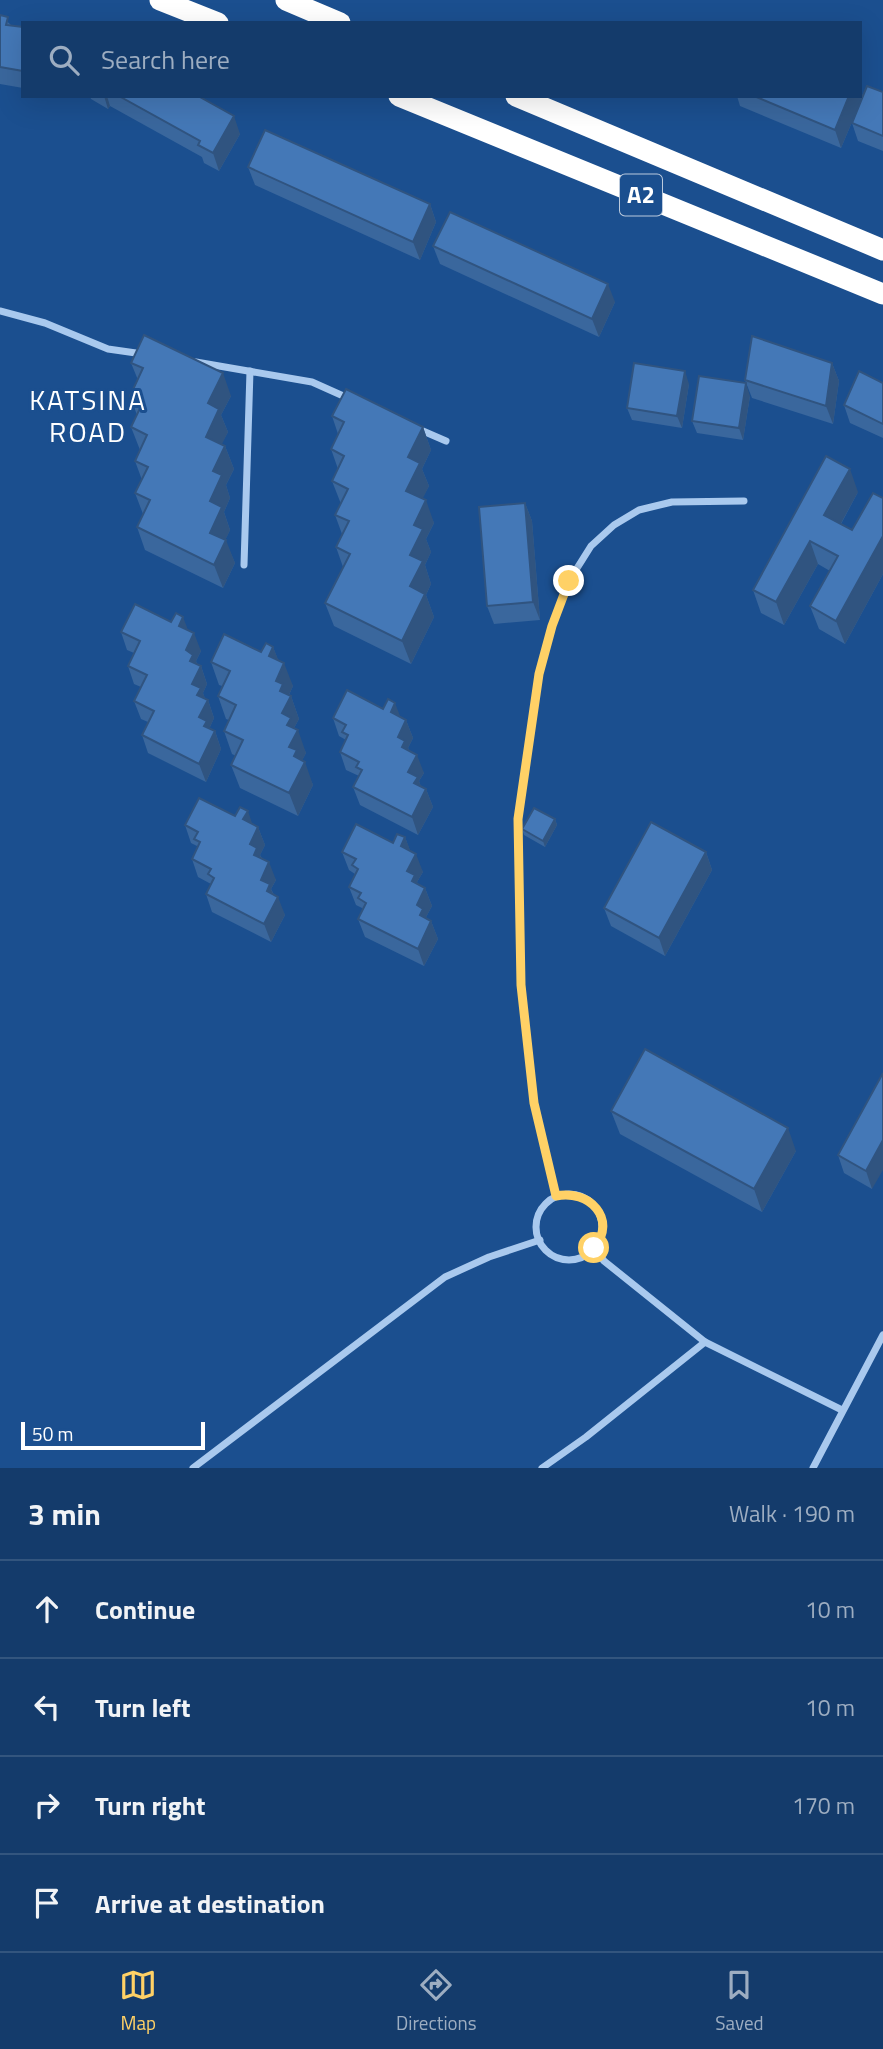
<!DOCTYPE html>
<meta charset="utf-8">
<style>
:root{--surface:#143b6b;--page:#1d4271;--text:#f1f3f6;--muted:#9dadc1;--line:#33557e;--accent:#ffd166}
body{margin:0;font-family:"Titillium Web",sans-serif;background:var(--page);color:var(--text)}
.scale{position:absolute;left:21px;bottom:18px;width:184px;box-sizing:border-box;padding-left:7px;border:4px solid #fff;border-top:0;font-size:19px;line-height:24px;white-space:nowrap;color:#fff;-webkit-text-stroke:5px #1b4f8f;paint-order:stroke}
.stop{position:absolute;width:21px;height:21px;margin:-16px;border:5px solid #ffd166;border-radius:50%;background:#fff}
.stop.end{background:#ffd166;border-color:#fff;box-shadow:0 2px 7px #0008}
.list{margin:0;padding:0;list-style:none}
h2{display:flex;justify-content:space-between;align-items:center;height:91px;margin:0;padding:0 28px;font-size:30px}
h2 small{font-size:23px;font-weight:400;color:var(--muted)}
.list li{display:grid;grid-template-columns:46px 1fr auto;gap:21px;align-items:center;box-sizing:border-box;height:98px;padding:0 28px;border-top:2px solid var(--line)}
.list b{display:block;font-size:26px;white-space:nowrap}
.list em{font-size:23px;font-style:normal;color:var(--muted)}
.icon{flex:none;width:38px;height:38px;fill:none;stroke:currentColor;stroke-width:2;stroke-linecap:round;stroke-linejoin:round}
.map{position:relative;flex:none;width:883px;height:1468px;overflow:hidden}
.search{position:absolute;background:var(--surface);box-shadow:0 7px 28px #0002;left:21px;right:21px;top:21px;height:77px;display:flex;align-items:center;gap:18px;box-sizing:border-box;padding:0 24px;border-radius:0px;color:var(--muted);font-size:26px}
.sheet{height:483px;background:var(--surface)}
nav{display:flex;justify-content:space-around;align-items:center;box-sizing:border-box;height:98px;border-top:2px solid var(--line);background:var(--surface);font-size:19px;color:var(--muted)}
nav a{display:grid;justify-items:center;gap:4px}
nav .on{color:var(--accent)}
.map>svg:first-child{display:block}
.lines{fill:none;stroke-linecap:round;stroke-linejoin:round}
.street{stroke:#a9c9ee;stroke-width:7}
.highway{stroke:#fff;stroke-width:21}
.wall{fill:#3a679d}
.shaded-wall{fill:#305480}
.building{fill:#4478b7;stroke:#305480;stroke-width:2}
.route{stroke:#ffd166;stroke-width:9}
.labels{text-anchor:middle;stroke-width:6;stroke-linejoin:round;paint-order:stroke}
.shield{fill:#1b4f8f;stroke:#bbcadd;stroke-width:2}
.shield-label{font-size:24px;font-weight:bold;fill:#fff}
.neighbourhood-label{font-size:28px;letter-spacing:2px;fill:#fff;stroke:#1b4f8f}
</style>
<div class="map">
<svg width="883" height="1468" viewBox="0 0 883 1468">
<rect width="100%" height="100%" fill="#1b4f8f"/>
<g class="lines">
<!-- street -->
<g class="street">
<polyline points="0,311 45,323 108,349 143,354"/>
<polyline points="196,362 312,382 350,399"/>
<polyline points="416,428 446,441"/>
<polyline points="244,565 250,371"/>
<circle cx="569" cy="1227" r="33"/>
<polyline points="556,1196 534,1103 521,985 518,819 539,674 552,626 569,581 591,546 614,525 639,510 672,502 744,501"/>
<polyline points="594,1248 604,1261 705,1342 842,1410"/>
<polyline points="193,1468 445,1277 489,1257 540,1240"/>
<polyline points="542,1468 586,1437 705,1342"/>
<polyline points="813,1468 883,1335"/>
</g>
<!-- highway -->
<g class="highway">
<polyline points="160,0 218,23"/>
<polyline points="286,0 340,23"/>
<polyline points="399,96 883,294"/>
<polyline points="516,96 883,250"/>
</g>
</g>
<!-- wall -->
<g class="wall">
<polygon points="0,15 11,25 23,27 23,88 0,84"/>
<polygon points="883,92 883,151 858,141 852,123"/>
<polygon points="90,96 198,96 240,134 219,171 204,163 202,157 110,106 108,109 91,99"/>
<polygon points="737,96 863,96 841,148 740,106"/>
<polygon points="248,167 430,204 436,222 420,260 255,185"/>
<polygon points="433,246 615,302 599,337 440,264"/>
<polygon points="131,363 231,396 221,415 228,432 221,444 225,446 234,469 226,485 230,498 224,512 230,530 225,540 235,563 223,588 145,550 137,527 143,514 135,493 142,480 135,461 140,450 131,427 137,415 130,396 138,380"/>
<polygon points="832,363 839,381 833,424 752,398 745,380"/>
<polygon points="883,383 883,438 850,423 844,405"/>
<polygon points="689,384 682,428 632,420 627,408"/>
<polygon points="750,396 743,440 697,433 692,421"/>
<polygon points="332,416 423,427 431,450 422,469 429,486 422,498 434,523 426,539 431,552 425,565 431,584 426,595 434,617 411,664 334,626 325,603 343,567 336,547 342,534 335,515 341,504 332,481 338,469 331,449 338,434"/>
<polygon points="858,492 841,524 852,530 883,498 883,574 845,644 819,629 810,606 830,571 818,564 784,625 761,613 753,590"/>
<polygon points="525,503 532,521 540,620 494,624 487,606"/>
<polygon points="188,630 201,651 196,661 197,664 201,666 207,684 203,693 205,699 208,700 214,718 210,727 210,729 215,731 221,749 206,782 148,753 142,735 148,722 141,719 134,701 141,687 134,684 128,666 134,653 127,650 121,632"/>
<polygon points="273,647 278,660 293,686 289,695 291,696 299,719 294,728 306,753 302,760 313,785 298,816 240,788 231,765 236,756 232,754 224,731 229,720 226,719 218,696 222,686 219,685 211,662 261,652"/>
<polygon points="400,717 406,720 413,738 408,748 424,773 419,781 421,787 426,789 433,807 418,835 360,805 353,787 359,776 346,770 340,752 346,740 339,736 333,718"/>
<polygon points="555,819 557,825 545,847 524,835 522,829"/>
<polygon points="252,824 258,827 265,845 260,855 276,880 271,889 285,915 271,942 212,912 206,894 211,884 198,877 192,859 198,848 197,846 191,843 185,825"/>
<polygon points="405,837 410,851 423,872 417,882 418,885 425,888 432,906 426,917 427,919 431,921 438,939 424,966 365,937 358,919 363,910 362,908 356,905 349,887 355,874 349,870 342,852 393,843"/>
<polygon points="706,852 712,870 665,956 611,926 604,908"/>
<polygon points="883,1073 872,1189 844,1173 838,1155"/>
<polygon points="611,1111 796,1151 762,1212 620,1134"/>
</g>
<!-- shaded-wall -->
<g class="shaded-wall">
<polygon points="860,89 863,96 841,148 835,130 849,96 860,96"/>
<polygon points="104,96 107,96 110,106 108,109"/>
<polygon points="234,116 240,134 219,171 213,153"/>
<polygon points="430,204 436,222 420,260 413,242"/>
<polygon points="608,284 615,302 599,337 592,319"/>
<polygon points="832,363 839,381 833,424 826,406"/>
<polygon points="685,371 689,384 682,428 677,416"/>
<polygon points="223,373 231,396 221,415 228,432 214,460 206,437 208,403"/>
<polygon points="746,383 750,396 743,440 739,428"/>
<polygon points="423,427 431,450 422,469 429,486 415,514 406,491 408,457"/>
<polygon points="225,446 234,469 226,485 230,498 224,512 230,530 218,556 210,533 210,501 213,471"/>
<polygon points="850,469 858,492 833,538 824,515"/>
<polygon points="426,500 434,523 426,539 431,552 425,565 431,584 426,595 434,617 411,664 402,641 410,586 410,555 414,525"/>
<polygon points="525,503 532,521 540,620 533,602"/>
<polygon points="883,536 883,574 845,644 836,621"/>
<polygon points="226,540 235,563 223,588 214,565"/>
<polygon points="810,541 818,564 784,625 776,602"/>
<polygon points="183,617 190,635 179,626"/>
<polygon points="194,633 201,651 196,661 199,670 201,666 207,684 203,693 207,703 208,700 214,718 210,727 213,736 215,731 221,749 206,782 199,764 199,717 186,650"/>
<polygon points="273,647 282,669 284,663 293,686 288,697 291,696 299,719 294,728 298,730 306,753 301,763 305,762 313,785 298,816 289,793 289,747 269,656"/>
<polygon points="395,703 402,721 391,712"/>
<polygon points="406,720 413,738 408,748 412,759 408,765 398,737"/>
<polygon points="417,755 424,773 419,781 424,794 426,789 433,807 418,835 412,817 408,772"/>
<polygon points="248,811 254,829 243,819"/>
<polygon points="555,819 557,825 545,847 543,841"/>
<polygon points="258,827 265,845 260,855 264,866 256,862 250,844"/>
<polygon points="405,837 412,855 401,846"/>
<polygon points="706,852 712,870 665,956 659,938"/>
<polygon points="416,854 423,872 417,882 421,893 418,899 407,871"/>
<polygon points="269,862 276,880 271,889 276,901 278,897 285,915 271,942 264,924 261,880"/>
<polygon points="425,888 432,906 426,917 429,925 431,921 438,939 424,966 418,949 417,905"/>
<polygon points="788,1128 796,1151 762,1212 754,1189"/>
<polygon points="883,1140 883,1170 872,1189 866,1171"/>
</g>
<!-- building -->
<g class="building">
<polygon points="0,15 8,17 6,25 23,27 23,71 0,67"/>
<polygon points="867,86 883,92 883,136 852,123"/>
<polygon points="119,96 198,96 234,116 213,153 198,145 200,141"/>
<polygon points="754,96 849,96 835,130"/>
<polygon points="265,130 430,204 413,242 248,167"/>
<polygon points="450,212 608,284 592,319 433,246"/>
<polygon points="144,335 223,373 208,403 219,409 206,437 225,446 213,471 222,475 210,501 222,507 210,533 226,540 214,565 137,527 150,500 135,493 148,467 135,461 147,435 131,427 143,402 130,396 143,368 131,363"/>
<polygon points="752,336 832,363 826,406 745,380"/>
<polygon points="634,363 685,371 677,416 627,408"/>
<polygon points="859,371 883,383 883,424 844,405"/>
<polygon points="699,376 746,383 739,428 692,421"/>
<polygon points="346,389 423,427 408,457 420,463 406,491 426,500 414,525 423,529 410,555 423,561 410,586 425,594 402,641 325,603 350,554 336,547 349,521 335,515 348,489 332,481 344,456 331,449 344,422 332,416"/>
<polygon points="826,456 850,469 824,515 852,530 873,493 883,498 883,536 836,621 810,606 838,556 810,541 776,602 753,590"/>
<polygon points="525,503 533,602 487,606 479,507"/>
<polygon points="135,604 171,622 176,613 183,617 179,626 194,633 186,650 193,655 190,661 201,666 192,684 201,688 197,695 208,700 199,717 207,721 204,726 215,731 199,764 142,735 154,711 134,701 147,675 128,666 140,641 121,632"/>
<polygon points="224,634 261,652 266,643 273,647 269,656 284,663 276,681 283,684 280,691 291,696 282,713 291,718 287,725 298,730 289,747 297,750 294,756 305,762 289,793 231,765 243,740 224,731 236,705 218,696 230,671 211,662"/>
<polygon points="347,690 383,709 388,699 395,703 391,712 406,720 398,737 405,741 402,747 417,755 408,772 418,777 414,783 426,789 412,817 353,787 362,770 356,767 359,762 340,752 348,735 342,732 346,725 333,718"/>
<polygon points="199,798 235,816 240,807 248,811 243,819 258,827 250,844 257,848 254,855 269,862 261,880 270,884 267,891 278,897 264,924 206,894 214,878 208,874 211,869 192,859 200,842 194,839 198,832 185,825"/>
<polygon points="534,808 555,819 543,841 522,829"/>
<polygon points="651,822 706,852 659,938 604,908"/>
<polygon points="356,824 393,843 397,834 405,837 401,846 416,854 407,871 415,875 412,881 425,888 417,905 423,909 420,915 431,921 418,949 358,919 366,903 358,898 361,893 349,887 358,869 352,865 356,859 342,852"/>
<polygon points="645,1049 788,1128 754,1189 611,1111"/>
<polygon points="883,1073 883,1140 866,1171 838,1155"/>
</g>
<g class="lines">
<!-- route -->
<path class="route" d="M569,581L552,626L539,674L518,819L521,985L534,1103L556,1196C589,1189 618,1219 594,1248"/>
</g>
<g class="labels">
<!-- shield labels -->
<rect class="shield" x="620" y="174.5" width="42" height="41" rx="5"/>
<g class="shield-label">
<text x="641" y="203">A2</text>
</g>
<!-- neighbourhood labels -->
<g class="neighbourhood-label">
<text x="88" y="410">KATSINA<tspan x="88" dy="32">ROAD</tspan></text>
</g>
</g>
</svg>
<div class="scale">50 m</div>
<div class="stop" style="left:594px;top:1248px"></div>
<div class="stop end" style="left:569px;top:581px"></div>
<div class="search"><svg class="icon" aria-label="search" viewBox="0 0 24 24"><circle cx="10" cy="10" r="6"/><path d="M15 15l6 6"/></svg>Search here</div>
</div>
<section class="sheet">
<h2>3 min<small>Walk · 190 m</small></h2>
<ul class="list">
<li><svg class="icon" aria-label="ahead" viewBox="0 0 24 24"><path d="M12 20V5M6 11l6-6 6 6"/></svg><div><b>Continue</b></div><em>10 m</em></li>
<li><svg class="icon" aria-label="left" viewBox="0 0 24 24"><path d="M17 20v-9H6M10 6l-5 5 5 5"/></svg><div><b>Turn left</b></div><em>10 m</em></li>
<li><svg class="icon" aria-label="right" viewBox="0 0 24 24"><path d="M7 20v-9h11M14 6l5 5-5 5"/></svg><div><b>Turn right</b></div><em>170 m</em></li>
<li><svg class="icon" aria-label="arrive" viewBox="0 0 24 24"><path d="M6 21V4h12l-3 4 3 4H6"/></svg><div><b>Arrive at destination</b></div></li>
</ul>
</section>
<nav>
<a class="on"><svg class="icon" aria-label="map" viewBox="0 0 24 24"><path d="M3 6l6-2 6 2 6-2v14l-6 2-6-2-6 2zM9 4v14M15 6v14"/></svg>Map</a>
<a><svg class="icon" aria-label="directions" viewBox="0 0 24 24"><path d="M12 3l9 9-9 9-9-9zM9 14v-3h6M13 9l2 2-2 2"/></svg>Directions</a>
<a><svg class="icon" aria-label="saved" viewBox="0 0 24 24"><path d="M7 4h10v16l-5-4-5 4z"/></svg>Saved</a>
</nav>
